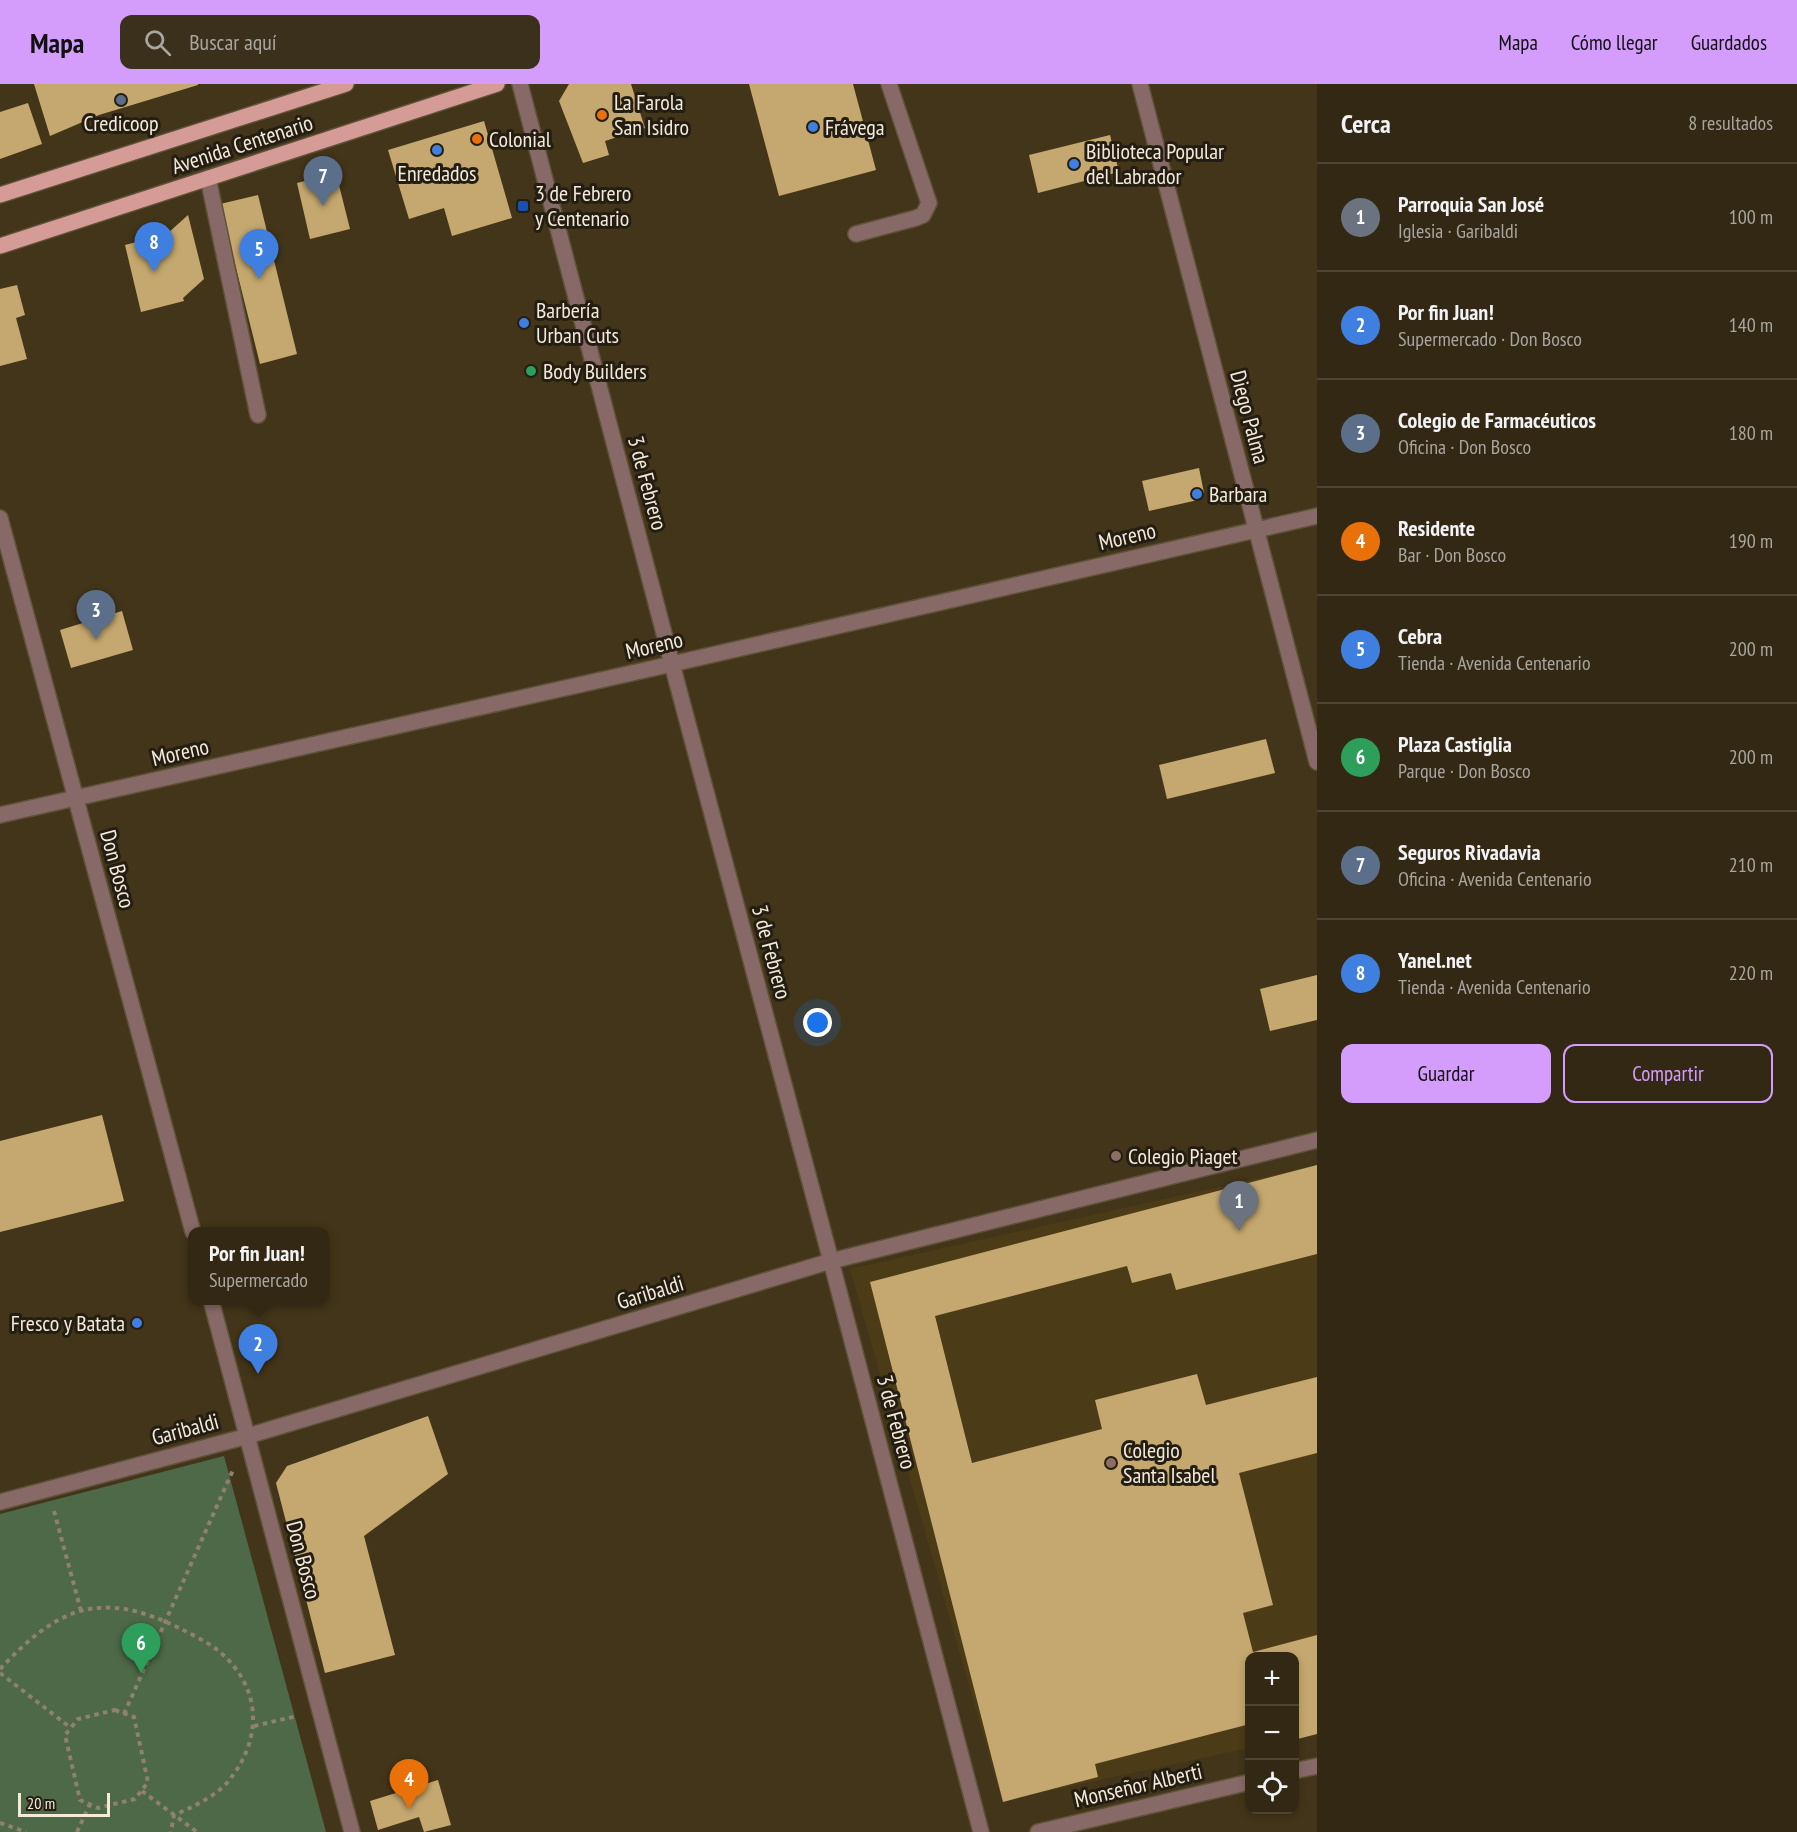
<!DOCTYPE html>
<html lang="es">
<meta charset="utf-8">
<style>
:root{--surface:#322813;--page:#3a301c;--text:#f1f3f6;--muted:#a8a6a0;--line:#4d4433;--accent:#d49cfb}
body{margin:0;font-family:"PT Sans Narrow",sans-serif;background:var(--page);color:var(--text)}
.controls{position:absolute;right:18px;bottom:18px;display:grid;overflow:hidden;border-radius:12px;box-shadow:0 3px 9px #0003}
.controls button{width:54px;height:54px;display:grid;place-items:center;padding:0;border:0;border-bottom:2px solid var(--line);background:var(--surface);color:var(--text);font:30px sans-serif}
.scale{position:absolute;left:18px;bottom:15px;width:92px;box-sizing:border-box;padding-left:6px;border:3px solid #f3eada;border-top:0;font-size:16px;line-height:21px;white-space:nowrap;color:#f3eada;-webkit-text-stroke:4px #241e12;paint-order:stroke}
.you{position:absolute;left:818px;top:939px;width:21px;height:21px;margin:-15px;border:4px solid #fff;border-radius:50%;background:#1a73e8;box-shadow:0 0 0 9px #1a73e833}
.badge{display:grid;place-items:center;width:39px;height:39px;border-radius:50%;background:var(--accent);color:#fff;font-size:20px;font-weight:700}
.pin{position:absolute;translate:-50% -50px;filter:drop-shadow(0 2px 3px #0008)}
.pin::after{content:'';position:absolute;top:32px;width:21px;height:18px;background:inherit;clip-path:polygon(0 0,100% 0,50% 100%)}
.popup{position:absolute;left:188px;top:1143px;width:141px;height:78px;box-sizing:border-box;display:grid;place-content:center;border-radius:12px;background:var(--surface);filter:drop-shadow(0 2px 4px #0005);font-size:20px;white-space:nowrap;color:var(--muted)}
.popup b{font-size:22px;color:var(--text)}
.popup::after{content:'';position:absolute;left:50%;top:100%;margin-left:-12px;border:12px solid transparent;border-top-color:var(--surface)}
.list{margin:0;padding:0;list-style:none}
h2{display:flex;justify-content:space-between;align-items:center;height:78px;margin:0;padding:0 24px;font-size:26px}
h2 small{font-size:20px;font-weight:400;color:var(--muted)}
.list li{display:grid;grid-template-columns:39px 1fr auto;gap:18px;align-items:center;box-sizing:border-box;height:108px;padding:0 24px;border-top:2px solid var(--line)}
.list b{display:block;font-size:22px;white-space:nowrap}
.list p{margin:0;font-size:20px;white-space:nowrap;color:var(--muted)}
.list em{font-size:20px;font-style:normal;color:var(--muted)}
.actions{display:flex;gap:12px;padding:18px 24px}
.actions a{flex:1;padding:14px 0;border:2px solid var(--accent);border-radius:12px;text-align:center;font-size:21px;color:var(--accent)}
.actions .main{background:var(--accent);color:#111}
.icon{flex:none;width:33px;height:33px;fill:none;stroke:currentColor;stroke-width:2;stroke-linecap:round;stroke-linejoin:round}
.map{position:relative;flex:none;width:1317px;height:1748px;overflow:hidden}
header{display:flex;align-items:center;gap:36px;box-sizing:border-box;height:84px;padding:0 30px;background:var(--accent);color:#111}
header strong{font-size:28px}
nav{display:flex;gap:33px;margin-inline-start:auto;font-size:21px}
.search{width:420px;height:54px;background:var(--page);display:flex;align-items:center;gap:15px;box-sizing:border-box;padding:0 21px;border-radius:12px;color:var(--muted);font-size:22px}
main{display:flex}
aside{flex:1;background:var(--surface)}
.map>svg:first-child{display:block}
.built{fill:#4c3b17}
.green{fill:#4d6947}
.building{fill:#c5a86f}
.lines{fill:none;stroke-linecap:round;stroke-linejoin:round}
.minor-casing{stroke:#5f5238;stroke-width:18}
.major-casing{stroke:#5f5238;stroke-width:18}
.path{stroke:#8e826b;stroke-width:4;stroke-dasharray:4.5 4.5;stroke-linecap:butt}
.minor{stroke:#876a67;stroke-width:15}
.major{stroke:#d59b96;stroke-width:15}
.service-dot{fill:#5c6f8a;stroke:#241e12;stroke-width:2}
.food-dot{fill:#e8710a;stroke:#241e12;stroke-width:2}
.shop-dot{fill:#3f7fe0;stroke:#241e12;stroke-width:2}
.transit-dot{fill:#1a4fb4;stroke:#241e12;stroke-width:2}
.leisure-dot{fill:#2e9e5b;stroke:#241e12;stroke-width:2}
.education-dot{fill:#8d6e63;stroke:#241e12;stroke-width:2}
.labels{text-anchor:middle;stroke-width:6;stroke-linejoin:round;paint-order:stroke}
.poi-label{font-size:22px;fill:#f3eada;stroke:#241e12;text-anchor:start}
.street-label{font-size:22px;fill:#f3eada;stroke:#241e12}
</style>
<header>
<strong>Mapa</strong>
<div class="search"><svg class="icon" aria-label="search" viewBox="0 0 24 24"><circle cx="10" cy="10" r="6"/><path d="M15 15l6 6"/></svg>Buscar aquí</div>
<nav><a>Mapa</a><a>Cómo llegar</a><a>Guardados</a></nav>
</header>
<main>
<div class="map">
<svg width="1317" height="1748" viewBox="0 0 1317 1748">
<rect width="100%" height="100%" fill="#433519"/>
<!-- built -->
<polygon class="built" points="1317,1081 1317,1649 1294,1572 1250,1572 1249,1664 1002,1717 850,1185"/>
<!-- green -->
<polygon class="green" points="224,1372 326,1748 0,1748 0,1430"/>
<!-- building -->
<g class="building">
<polygon points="34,0 198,0 198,1 99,31 50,52"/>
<polygon points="569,0 631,0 645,44 605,57 609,71 583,79 559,17"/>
<polygon points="749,0 853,0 876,86 779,112"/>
<polygon points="28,19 42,60 0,75 0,28"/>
<polygon points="484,37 512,134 452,152 444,124 409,135 388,66"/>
<polygon points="1110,51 1119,88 1038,109 1029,71"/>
<polygon points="336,89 350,145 310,155 297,99"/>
<polygon points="258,111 297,270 260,280 220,120"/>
<polygon points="188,131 204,195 183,214 184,217 141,228 125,161 167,150"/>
<polygon points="17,201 25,231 16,234 27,275 0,282 0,205"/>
<polygon points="1199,384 1204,409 1198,416 1149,427 1142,397"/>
<polygon points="122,527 133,566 71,584 60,546"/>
<polygon points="1266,655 1275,689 1167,715 1159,681"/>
<polygon points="1317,891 1317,936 1270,947 1260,905"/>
<polygon points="102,1031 124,1117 0,1148 0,1057"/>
<polygon points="1317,1081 1317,1170 1176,1206 1171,1189 1132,1199 1127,1182 935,1232 972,1379 1102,1345 1095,1316 1197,1290 1206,1321 1317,1293 1317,1369 1239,1389 1273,1521 1243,1529 1253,1568 1317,1551 1317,1650 1294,1656 1294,1572 1250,1572 1250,1640 1095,1680 1098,1693 1003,1718 870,1198"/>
<polygon points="428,1332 448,1390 364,1452 395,1571 325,1589 276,1399 287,1382"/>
<polygon points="438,1696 451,1741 424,1748 419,1733 378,1746 370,1717"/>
</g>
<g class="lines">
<defs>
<g id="minor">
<polyline points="520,0 672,580 831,1177 981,1748"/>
<polyline points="1140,0 1317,678"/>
<polyline points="208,94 258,331"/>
<polyline points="856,150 916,134 923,131 929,119 889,0"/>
<polyline points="0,434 193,1148"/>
<polyline points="0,731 672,580 1317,432"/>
<polyline points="211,1216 352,1748"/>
<polyline points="0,1418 248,1352 831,1177 1317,1056"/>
<polyline points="1294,1687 1317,1682"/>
<polyline points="1038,1748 1250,1698"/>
</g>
<g id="major">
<polyline points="0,111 346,0"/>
<polyline points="0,162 497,0"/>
</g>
</defs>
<!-- minor casing -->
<use href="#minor" class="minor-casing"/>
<!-- major casing -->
<use href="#major" class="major-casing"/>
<!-- path -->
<g class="path">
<polyline points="54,1427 81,1527"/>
<path d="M0,1585C23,1561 47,1537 80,1527C115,1518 146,1528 177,1543C191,1550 208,1558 220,1568C258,1601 263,1646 236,1687C232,1692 229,1697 225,1701C210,1715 193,1723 174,1731L171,1748"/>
<polyline points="0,1589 71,1644"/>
<polygon points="115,1626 134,1633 148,1698 135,1715 98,1724 80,1716 65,1651 78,1635"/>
<polyline points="124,1630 233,1386"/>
<polyline points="254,1642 297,1632"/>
<polyline points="142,1707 197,1748"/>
<polyline points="0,1739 26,1748"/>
<polyline points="77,1748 90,1720"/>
</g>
<!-- minor -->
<use href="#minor" class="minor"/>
<!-- major -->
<use href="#major" class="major"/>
</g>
<!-- markers -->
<circle class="service-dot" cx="121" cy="16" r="6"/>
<g class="food-dot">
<circle cx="602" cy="31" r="6"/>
<circle cx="477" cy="55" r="6"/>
</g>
<g class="shop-dot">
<circle cx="813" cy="43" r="6"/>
<circle cx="437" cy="66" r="6"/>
<circle cx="1074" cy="80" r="6"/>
<circle cx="524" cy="239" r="6"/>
<circle cx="1197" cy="410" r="6"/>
<circle cx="137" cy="1239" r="6"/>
</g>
<rect class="transit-dot" x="517" y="116" width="12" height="12" rx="3"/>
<circle class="leisure-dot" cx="531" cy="287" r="6"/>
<g class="education-dot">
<circle cx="1116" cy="1072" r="6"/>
<circle cx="1111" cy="1379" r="6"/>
</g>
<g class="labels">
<!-- poi labels -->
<g class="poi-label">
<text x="614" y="26">La Farola<tspan x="614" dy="25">San Isidro</tspan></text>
<text x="121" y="47" text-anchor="middle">Credicoop</text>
<text x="825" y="51">Frávega</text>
<text x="489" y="63">Colonial</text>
<text x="1086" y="75">Biblioteca Popular<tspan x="1086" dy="25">del Labrador</tspan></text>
<text x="437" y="97" text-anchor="middle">Enredados</text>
<text x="535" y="117">3 de Febrero<tspan x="535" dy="25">y Centenario</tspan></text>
<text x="536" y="234">Barbería<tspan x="536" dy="25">Urban Cuts</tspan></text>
<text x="543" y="295">Body Builders</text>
<text x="1209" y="418">Barbara</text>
<text x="1128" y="1080">Colegio Piaget</text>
<text x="125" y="1247" text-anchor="end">Fresco y Batata</text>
<text x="1123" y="1374">Colegio<tspan x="1123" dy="25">Santa Isabel</tspan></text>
</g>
<!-- street labels -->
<g class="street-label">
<text transform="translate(242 60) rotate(-18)" y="8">Avenida Centenario</text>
<text transform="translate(1250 333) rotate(75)" y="8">Diego Palma</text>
<text transform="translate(648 399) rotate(75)" y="8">3 de Febrero</text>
<text transform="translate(1127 452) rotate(-13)" y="8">Moreno</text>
<text transform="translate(654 561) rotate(-13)" y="8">Moreno</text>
<text transform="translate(180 668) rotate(-13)" y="8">Moreno</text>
<text transform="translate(118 785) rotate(75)" y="8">Don Bosco</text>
<text transform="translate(772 868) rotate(75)" y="8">3 de Febrero</text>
<text transform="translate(650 1208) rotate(-17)" y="8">Garibaldi</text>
<text transform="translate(897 1338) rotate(75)" y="8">3 de Febrero</text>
<text transform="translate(185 1345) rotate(-15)" y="8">Garibaldi</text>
<text transform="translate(304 1476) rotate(75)" y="8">Don Bosco</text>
<text transform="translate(1138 1701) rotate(-13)" y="8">Monseñor Alberti</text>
</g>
</g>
</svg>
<div class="controls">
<button>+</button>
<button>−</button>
<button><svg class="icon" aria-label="locate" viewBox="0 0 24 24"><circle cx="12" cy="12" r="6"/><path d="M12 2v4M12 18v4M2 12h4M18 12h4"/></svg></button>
</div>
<div class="scale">20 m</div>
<div class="you"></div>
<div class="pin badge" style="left:1239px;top:1147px;background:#6b7280">1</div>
<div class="pin badge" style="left:258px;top:1290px;background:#3f7fe0">2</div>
<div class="popup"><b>Por fin Juan!</b>Supermercado</div>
<div class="pin badge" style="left:96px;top:556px;background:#5c6f8a">3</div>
<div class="pin badge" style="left:409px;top:1725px;background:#e8710a">4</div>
<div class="pin badge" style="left:259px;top:195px;background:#3f7fe0">5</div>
<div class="pin badge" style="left:141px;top:1589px;background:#2e9e5b">6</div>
<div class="pin badge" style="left:323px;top:122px;background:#5c6f8a">7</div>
<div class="pin badge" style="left:154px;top:188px;background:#3f7fe0">8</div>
</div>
<aside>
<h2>Cerca<small>8 resultados</small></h2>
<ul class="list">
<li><span class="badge" style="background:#6b7280">1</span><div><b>Parroquia San José</b><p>Iglesia · Garibaldi</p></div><em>100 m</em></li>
<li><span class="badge" style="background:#3f7fe0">2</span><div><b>Por fin Juan!</b><p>Supermercado · Don Bosco</p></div><em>140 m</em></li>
<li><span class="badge" style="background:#5c6f8a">3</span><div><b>Colegio de Farmacéuticos</b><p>Oficina · Don Bosco</p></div><em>180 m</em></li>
<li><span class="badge" style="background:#e8710a">4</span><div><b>Residente</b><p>Bar · Don Bosco</p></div><em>190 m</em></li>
<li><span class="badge" style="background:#3f7fe0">5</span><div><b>Cebra</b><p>Tienda · Avenida Centenario</p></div><em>200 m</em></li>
<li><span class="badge" style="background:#2e9e5b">6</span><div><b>Plaza Castiglia</b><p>Parque · Don Bosco</p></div><em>200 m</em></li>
<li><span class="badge" style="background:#5c6f8a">7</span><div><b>Seguros Rivadavia</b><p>Oficina · Avenida Centenario</p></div><em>210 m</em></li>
<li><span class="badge" style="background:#3f7fe0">8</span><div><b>Yanel.net</b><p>Tienda · Avenida Centenario</p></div><em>220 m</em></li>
</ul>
<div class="actions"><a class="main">Guardar</a><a>Compartir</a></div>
</aside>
</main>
